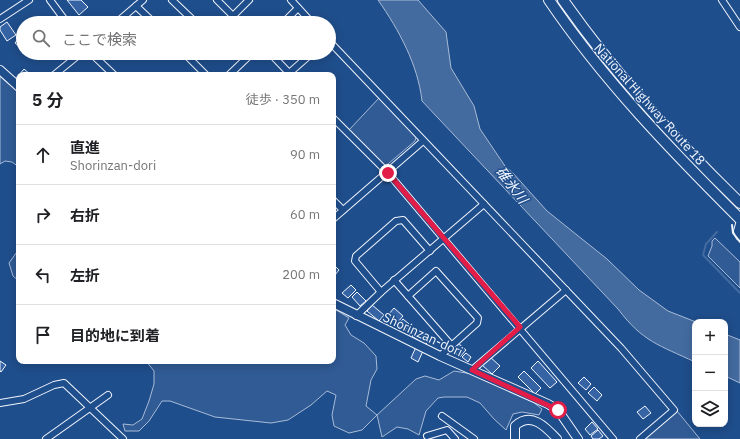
<!DOCTYPE html>
<html lang="ja">
<meta charset="utf-8">
<style>
:root{--surface:#fff;--page:#f6f6f6;--text:#202124;--muted:#757577;--line:#e0e0e0}
body{margin:0;font-family:"IBM Plex Sans","Noto Sans JP",sans-serif;background:var(--page);color:var(--text)}
.controls{position:absolute;right:12px;bottom:12px;display:grid;overflow:hidden;border-radius:8px;box-shadow:0 2px 10px #0003}
.controls button{width:36px;height:36px;display:grid;place-items:center;padding:0;border:0;border-bottom:1px solid var(--line);background:var(--surface);color:var(--text);font:20px sans-serif}
.stop{position:absolute;width:12px;height:12px;margin:-9px;border:3px solid #e11d48;border-radius:50%;background:#fff}
.stop.end{background:#e11d48;border-color:#fff;box-shadow:0 1px 4px #0008}
.list{margin:0;padding:0;list-style:none}
h2{display:flex;justify-content:space-between;align-items:center;height:52px;margin:0;padding:0 16px;font-size:17px}
h2 small{font-size:13px;font-weight:400;color:var(--muted)}
.list li{display:grid;grid-template-columns:26px 1fr auto;gap:12px;align-items:center;box-sizing:border-box;height:60px;padding:0 16px;border-top:1px solid var(--line)}
.list b{display:block;font-size:15px;white-space:nowrap}
.list p{margin:0;font-size:13px;white-space:nowrap;color:var(--muted)}
.list em{font-size:13px;font-style:normal;color:var(--muted)}
.icon{flex:none;width:22px;height:22px;fill:none;stroke:currentColor;stroke-width:2;stroke-linecap:round;stroke-linejoin:round}
.map{position:relative;flex:none;width:740px;height:439px;overflow:hidden}
.search{position:absolute;background:var(--surface);box-shadow:0 2px 10px #0003;left:16px;top:16px;width:320px;height:44px;display:flex;align-items:center;gap:10px;box-sizing:border-box;padding:0 14px;border-radius:22px;color:var(--muted);font-size:15px}
.panel{position:absolute;background:var(--surface);box-shadow:0 2px 10px #0003;left:16px;top:72px;width:320px;height:292px;border-radius:8px}
.map>svg:first-child{display:block}
.built{fill:#305b95;stroke:#a8bbd7}
.water{fill:#446ba0;stroke:#a8bbd7}
.lines{fill:none;stroke-linecap:round;stroke-linejoin:round}
.stream{stroke:#446ba0;stroke-width:2}
.building{fill:#3563a3;stroke:#f2f6ff}
.minor-casing{stroke:#f2f6ff;stroke-width:8}
.tertiary-casing{stroke:#f2f6ff;stroke-width:10}
.trunk-casing{stroke:#f2f6ff;stroke-width:12}
.minor{stroke:#1f4e8c;stroke-width:6}
.tertiary{stroke:#1f4e8c;stroke-width:8}
.trunk{stroke:#1f4e8c;stroke-width:10}
.wall{stroke:#f2f6ff;stroke-width:2}
.route{stroke:#e11d48;stroke-width:5}
.labels{text-anchor:middle;stroke-width:3;stroke-linejoin:round;paint-order:stroke}
.street-label{font-size:13px;fill:#f2f6ff;stroke:#1f4e8c}
.water-label{font-size:14px;font-style:italic;fill:#f2f6ff;stroke:#1f4e8c}
</style>
<div class="map">
<svg width="740" height="439" viewBox="0 0 740 439">
<rect width="100%" height="100%" fill="#1f4e8c"/>
<!-- built -->
<g class="built">
<polygon points="0,76 19,93 19,167 12,162 5,161 0,164"/>
<polygon points="379,98 416,137 415,141 388,164 383,166 349,130"/>
<polygon points="715,238 740,262 740,288 708,256 712,246 712,241"/>
<polygon points="19,249 19,281 13,276 9,263"/>
<polygon points="333,308 349,318 345,325 351,335 364,343 376,356 377,369 371,380 366,406 377,415 416,379 425,376 439,380 454,371 472,374 533,402 542,409 539,415 522,412 513,414 506,430 494,419 480,403 467,397 444,397 438,398 426,411 419,435 408,429 397,427 382,437 377,415 362,430 349,433 334,426 332,415 336,395 327,391 311,405 288,420 271,423 215,417 170,401 162,401 149,421 139,431 125,431 123,424 133,425 142,419 149,401 154,384 154,371 146,361 333,361"/>
<polygon points="677,411 700,439 645,439"/>
</g>
<!-- water -->
<g class="water">
<path d="M378,0H418L446,32L451,68L474,106L480,129L505,166L512,172L547,211L607,259L639,290L668,311L696,322L695,362C659,345 643,342 618,309L422,101C418,65 399,30 378,0Z"/>
<polygon points="725,334 740,340 740,383 725,376"/>
</g>
<g class="lines">
<!-- stream -->
<polyline class="stream" points="717,232 706,244 703,255 740,293"/>
</g>
<!-- building -->
<g class="building">
<polygon points="67,0 81,0 88,7 79,15"/>
<polygon points="7,22 16,35 7,41 0,30 0,27"/>
<polygon points="21,35 23,37 23,50 15,43"/>
<polygon points="24,69 31,75 19,75"/>
<polygon points="333,264 339,270 335,275 333,273"/>
<polygon points="351,285 356,290 348,298 342,293"/>
<polygon points="357,292 366,301 360,306 352,297"/>
<polygon points="372,305 384,315 379,321 367,311"/>
<polygon points="394,308 403,316 397,323 388,315"/>
<polygon points="403,319 409,324 403,330 398,325"/>
<polygon points="410,324 416,330 410,335 405,330"/>
<polygon points="417,330 429,341 425,345 412,336"/>
<polygon points="458,343 466,350 460,357 452,350"/>
<polygon points="416,347 423,351 418,362 411,358"/>
<polygon points="466,353 471,357 468,362 462,357"/>
<polygon points="489,356 500,366 492,374 482,365"/>
<polygon points="0,361 6,365 1,372 0,371"/>
<polygon points="538,361 557,382 550,388 531,368"/>
<polygon points="524,371 541,388 535,394 518,377"/>
<polygon points="584,377 591,384 586,390 578,383"/>
<polygon points="594,387 602,395 597,401 588,393"/>
<polygon points="645,406 651,413 643,419 637,412"/>
<polygon points="592,422 598,429 590,435 585,429"/>
<polygon points="598,430 603,436 599,439 593,439 591,436"/>
</g>
<g class="lines">
<defs>
<g id="minor">
<polyline points="50,0 67,23"/>
<polyline points="172,0 196,23"/>
<polyline points="217,0 240,23"/>
<polyline points="291,0 312,23"/>
<polyline points="722,0 740,27"/>
<polyline points="136,6 154,23"/>
<polyline points="0,19 29,0"/>
<polyline points="116,23 143,0"/>
<polyline points="226,23 249,0"/>
<polyline points="283,23 298,8"/>
<polyline points="329,41 621,348 674,410 640,439"/>
<polyline points="91,53 114,75"/>
<polyline points="184,53 206,75"/>
<polyline points="270,53 291,75"/>
<polyline points="191,59 197,53"/>
<polyline points="54,75 81,53"/>
<polyline points="229,75 252,53"/>
<polyline points="287,75 312,53"/>
<polyline points="333,118 388,173 613,439"/>
<polyline points="333,200 343,210"/>
<polyline points="333,219 423,141"/>
<polyline points="394,280 451,345"/>
<polyline points="381,292 355,261 356,256 396,221 403,220 430,251"/>
<polyline points="408,296 436,271 478,318 477,323 440,356"/>
<polyline points="356,316 381,292 484,204"/>
<polyline points="472,370 566,290"/>
<polyline points="0,403 24,399 54,385 64,383 123,439"/>
<polyline points="442,416 474,439"/>
<polyline points="427,436 447,430 455,439"/>
<polyline points="46,439 108,395"/>
</g>
<g id="tertiary">
<polyline points="0,70 19,87"/>
<polyline points="740,224 738,231 740,236"/>
<polyline points="333,303 440,356 548,404 558,410 578,439"/>
<path d="M515,439V426C531,411 546,427 557,439"/>
</g>
<g id="trunk">
<path d="M549,0C604,81 671,150 740,219"/>
<path d="M563,0C615,74 675,140 740,203"/>
</g>
</defs>
<!-- minor casing -->
<use href="#minor" class="minor-casing"/>
<!-- tertiary casing -->
<use href="#tertiary" class="tertiary-casing"/>
<!-- trunk casing -->
<use href="#trunk" class="trunk-casing"/>
<!-- minor -->
<use href="#minor" class="minor"/>
<!-- tertiary -->
<use href="#tertiary" class="tertiary"/>
<!-- trunk -->
<use href="#trunk" class="trunk"/>
<!-- wall -->
<polyline class="wall" points="732,225 733,233 740,242"/>
</g>
<g class="lines">
<!-- route -->
<polyline class="route" points="388,173 520,327 472,370 558,410"/>
</g>
<g class="labels">
<!-- street labels -->
<g class="street-label">
<text transform="translate(650 104) rotate(48)" y="5">National Highway Route 18</text>
<text transform="translate(423 334) rotate(25)" y="5">Shorinzan-dori</text>
</g>
<!-- water labels -->
<g class="water-label">
<text transform="translate(512 185) rotate(53)" y="5">碓氷川</text>
</g>
</g>
</svg>
<div class="controls">
<button>+</button>
<button>−</button>
<button><svg class="icon" aria-label="layers" viewBox="0 0 24 24"><path d="M12 4l9 5-9 5-9-5zM3 14l9 5 9-5"/></svg></button>
</div>
<div class="stop" style="left:558px;top:410px"></div>
<div class="stop end" style="left:388px;top:173px"></div>
<div class="search"><svg class="icon" aria-label="search" viewBox="0 0 24 24"><circle cx="10" cy="10" r="6"/><path d="M15 15l6 6"/></svg>ここで検索</div>
<section class="panel">
<h2>5 分<small>徒歩 · 350 m</small></h2>
<ul class="list">
<li><svg class="icon" aria-label="ahead" viewBox="0 0 24 24"><path d="M12 20V5M6 11l6-6 6 6"/></svg><div><b>直進</b><p>Shorinzan-dori</p></div><em>90 m</em></li>
<li><svg class="icon" aria-label="right" viewBox="0 0 24 24"><path d="M7 20v-9h11M14 6l5 5-5 5"/></svg><div><b>右折</b></div><em>60 m</em></li>
<li><svg class="icon" aria-label="left" viewBox="0 0 24 24"><path d="M17 20v-9H6M10 6l-5 5 5 5"/></svg><div><b>左折</b></div><em>200 m</em></li>
<li><svg class="icon" aria-label="arrive" viewBox="0 0 24 24"><path d="M6 21V4h12l-3 4 3 4H6"/></svg><div><b>目的地に到着</b></div></li>
</ul>
</section>
</div>
